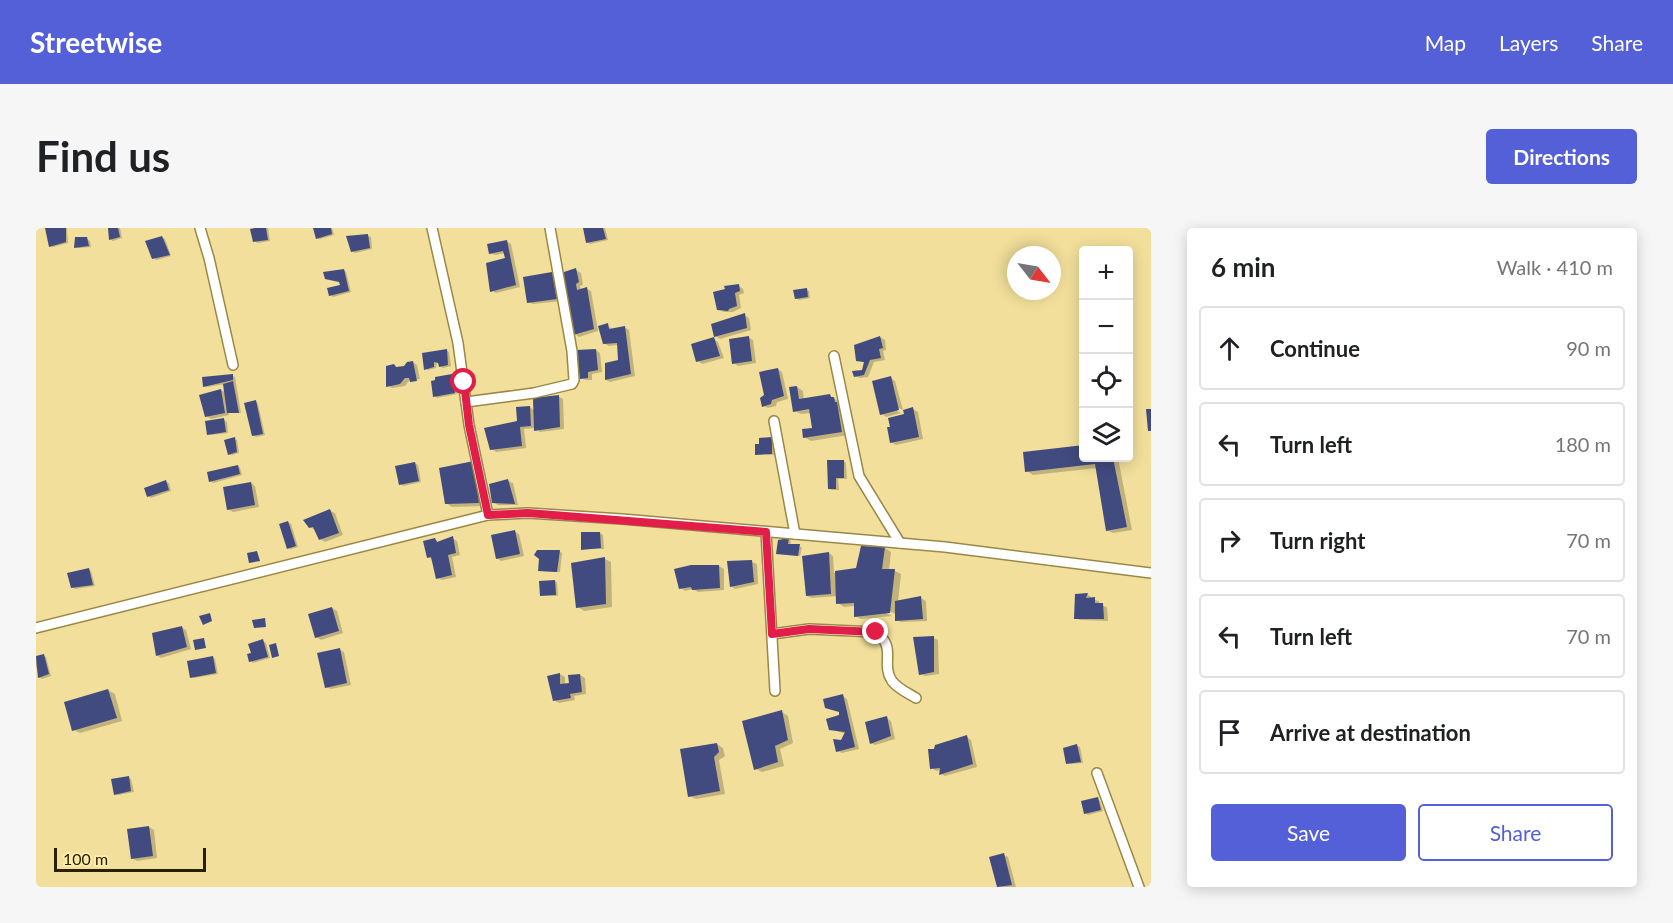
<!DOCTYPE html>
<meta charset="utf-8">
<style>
:root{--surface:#fff;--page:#f6f6f6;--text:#202124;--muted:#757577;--line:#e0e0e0;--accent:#5460d7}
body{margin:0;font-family:Lato,sans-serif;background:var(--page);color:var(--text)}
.controls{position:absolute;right:18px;top:18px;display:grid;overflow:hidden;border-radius:6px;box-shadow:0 3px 15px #0003}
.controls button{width:54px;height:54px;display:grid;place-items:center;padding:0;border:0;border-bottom:2px solid var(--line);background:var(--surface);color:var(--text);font:30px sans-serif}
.compass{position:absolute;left:971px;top:18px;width:54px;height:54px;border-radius:50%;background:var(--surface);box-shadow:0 3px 15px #0003;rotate:121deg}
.scale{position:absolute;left:18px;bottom:15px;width:152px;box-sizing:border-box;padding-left:6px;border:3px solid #292106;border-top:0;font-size:16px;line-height:21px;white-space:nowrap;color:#292106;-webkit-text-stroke:4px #ffeca8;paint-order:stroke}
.stop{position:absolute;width:18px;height:18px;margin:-14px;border:4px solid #e11d48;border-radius:50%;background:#fff}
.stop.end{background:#e11d48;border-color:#fff;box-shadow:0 2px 6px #0008}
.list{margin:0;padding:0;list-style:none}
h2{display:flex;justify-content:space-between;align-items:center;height:78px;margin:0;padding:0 24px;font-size:26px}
h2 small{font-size:20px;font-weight:400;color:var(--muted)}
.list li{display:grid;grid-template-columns:39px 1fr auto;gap:18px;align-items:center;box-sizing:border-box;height:84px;margin:0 12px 12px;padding:0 12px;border:2px solid var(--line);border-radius:6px}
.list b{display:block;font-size:22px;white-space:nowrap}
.list em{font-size:20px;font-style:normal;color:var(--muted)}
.actions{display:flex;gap:12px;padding:18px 24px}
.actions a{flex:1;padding:14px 0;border:2px solid var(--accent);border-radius:6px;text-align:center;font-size:21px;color:var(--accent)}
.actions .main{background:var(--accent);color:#fff}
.icon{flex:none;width:33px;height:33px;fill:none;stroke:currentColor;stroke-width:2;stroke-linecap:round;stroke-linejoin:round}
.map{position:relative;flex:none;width:1115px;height:659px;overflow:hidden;border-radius:6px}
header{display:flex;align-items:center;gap:36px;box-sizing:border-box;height:84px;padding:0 30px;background:var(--accent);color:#fff}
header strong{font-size:28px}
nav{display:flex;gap:33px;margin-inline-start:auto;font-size:21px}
.intro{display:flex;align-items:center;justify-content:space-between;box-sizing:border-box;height:144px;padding:0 36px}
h1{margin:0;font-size:42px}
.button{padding:15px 27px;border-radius:6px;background:var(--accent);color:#fff;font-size:21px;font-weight:700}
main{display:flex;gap:36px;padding:0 36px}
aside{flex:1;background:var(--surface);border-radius:6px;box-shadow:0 3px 15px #0003}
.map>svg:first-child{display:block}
.shadow{fill:#0003}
.building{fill:#414b80}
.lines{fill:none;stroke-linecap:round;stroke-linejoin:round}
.street-casing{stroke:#9a8846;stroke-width:12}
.street{stroke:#fff;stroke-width:9}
.route{stroke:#e11d48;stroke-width:8}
</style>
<header>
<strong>Streetwise</strong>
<nav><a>Map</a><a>Layers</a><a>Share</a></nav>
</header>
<div class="intro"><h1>Find us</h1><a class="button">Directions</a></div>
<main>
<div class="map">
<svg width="1115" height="659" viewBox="0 0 1115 659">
<rect width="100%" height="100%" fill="#f2df9b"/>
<!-- shadow -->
<g class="shadow">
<polygon points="11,0 31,0 32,15 17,19 14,18"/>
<polygon points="74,0 84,0 86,10 77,13 74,11"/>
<polygon points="224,0 232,0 234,13 221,15 219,13"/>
<polygon points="279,0 296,0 298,7 284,11 281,10"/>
<polygon points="554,0 569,0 572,12 554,16 552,14"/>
<polygon points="332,8 335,9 336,21 319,25 316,23"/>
<polygon points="126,9 129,11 135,28 120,32 118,30"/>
<polygon points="51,11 54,13 55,19 43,20 40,19"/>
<polygon points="470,13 475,16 484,59 460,65 456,63 471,32 469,25 459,27 454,25"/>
<polygon points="308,42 310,44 315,64 297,69 295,67 307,58"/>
<polygon points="540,42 545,45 547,57 544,58 545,62 551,61 555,63 562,103 543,109 539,106"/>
<polygon points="515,45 520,48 525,73 497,76 492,74"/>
<polygon points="703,58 707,61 708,65 703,67 705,80 697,84 688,84 683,81"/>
<polygon points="770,62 773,63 774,70 763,72 760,70"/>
<polygon points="708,87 713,90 715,102 684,111 679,108"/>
<polygon points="572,97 576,102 588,99 593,102 599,148 574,154 570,152 584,133 582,117 573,118 568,115"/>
<polygon points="844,109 849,112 850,122 847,123 849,132 838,134 832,149 824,150 819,148 827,143 829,135 821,132"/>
<polygon points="713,110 717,112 720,135 702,138 698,135"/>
<polygon points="678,111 682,114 688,130 666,136 662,133"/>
<polygon points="410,122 413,124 415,138 407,140 404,138 404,134 401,134 400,140 392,142 390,141"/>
<polygon points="560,122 564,125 566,144 556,146 556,152 550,152 545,150"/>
<polygon points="377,134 381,137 384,151 377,152 377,155 375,150 369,158 356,160 352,158 358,138 363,140"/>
<polygon points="742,141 746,144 752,171 741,174 740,178 732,180 728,178"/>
<polygon points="196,147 199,149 205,185 192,184 193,187 175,191 170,188 185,162 190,165 189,156 171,159 168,158"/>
<polygon points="416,148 418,149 421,166 401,170 399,168"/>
<polygon points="855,150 859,153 867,182 857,177 856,180 865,185 850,189 846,186"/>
<polygon points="761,159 767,163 768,172 794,168 804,174 812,207 775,213 768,209 778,201 775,185 765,186 759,183"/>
<polygon points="523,169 527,171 528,201 504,204 499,200 488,201 490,220 460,224 456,221 482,194 494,179 499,183"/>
<polygon points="220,174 222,176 229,207 220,209 217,207"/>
<polygon points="877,181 882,184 887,211 860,217 855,214 856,200"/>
<polygon points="188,192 191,194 192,205 175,207 172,206"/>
<polygon points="198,211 201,212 203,225 196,227 193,226"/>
<polygon points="736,211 738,212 739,227 721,226"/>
<polygon points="1048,230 1082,230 1096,302 1077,305 1071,302 1061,240 997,247 991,243"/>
<polygon points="808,233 810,235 811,251 802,251 803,262 796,262 793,261"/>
<polygon points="379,235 382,237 385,254 367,258 365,256"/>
<polygon points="437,235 449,278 416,279 410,275"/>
<polygon points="202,238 204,240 206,247 177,255 175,253"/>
<polygon points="472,253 477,255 482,277 462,277 457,274"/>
<polygon points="130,254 133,255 135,263 115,270 112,268"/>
<polygon points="215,255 219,258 223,279 197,284 192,281"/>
<polygon points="294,283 299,285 307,307 289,314 284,311 279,302 274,299"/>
<polygon points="252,294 255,296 262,319 255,321 252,320"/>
<polygon points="479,304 483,306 488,328 465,333 461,330"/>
<polygon points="564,305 567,307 568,321 546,321"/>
<polygon points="416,310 421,313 424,327 416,329 420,349 406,352 402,350 397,332 392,329 399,312 403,315"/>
<polygon points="752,311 755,313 754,318 766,319 764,328 744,326"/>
<polygon points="826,320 849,320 855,324 853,343 859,343 865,346 862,374 885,370 890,373 891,393 865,394 860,392 861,387 848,380 846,383 856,388 825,391 819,388 819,378 808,379 802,375 801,368 776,370 771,368 793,325 797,328 798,345 822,342"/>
<polygon points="523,323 526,325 524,344 504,343"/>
<polygon points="569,331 575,334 576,379 548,383 542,379"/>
<polygon points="716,334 721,336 722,356 699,361 695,358"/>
<polygon points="683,338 688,341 688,362 662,364 657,361 649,363 645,360"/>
<polygon points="52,341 55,343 59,358 39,361 36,359"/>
<polygon points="519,353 521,355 522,368 506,367"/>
<polygon points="1051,366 1055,369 1055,371 1063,373 1063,377 1071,379 1072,393 1044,392 1040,390"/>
<polygon points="296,380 301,383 307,405 285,412 280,409"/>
<polygon points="146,400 150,402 155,421 125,430 121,427"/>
<polygon points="897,410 902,412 903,446 889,448 884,446"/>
<polygon points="227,413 230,415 234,430 217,435 215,433 217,426"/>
<polygon points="303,421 308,424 315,457 295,461 290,459"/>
<polygon points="7,428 10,429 15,448 6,451 3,449 0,438 0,430"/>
<polygon points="177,429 179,431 182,446 158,450 156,449"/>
<polygon points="524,446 529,449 529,457 535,457 534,449 544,447 549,450 550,466 538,468 539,472 523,475 518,472 513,449"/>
<polygon points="72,462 79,466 86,493 44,505 38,502"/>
<polygon points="807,468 811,471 823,521 806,525 801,523 810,506 794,501 805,489"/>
<polygon points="746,484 752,488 757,515 744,521 748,538 726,544 720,541"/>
<polygon points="850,490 855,493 859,511 839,517 835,515"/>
<polygon points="931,509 935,512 941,539 909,548 905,546 905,542 900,543 896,540 899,522"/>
<polygon points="681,516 687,520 689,528 683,532 689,566 660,571 653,568"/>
<polygon points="1041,518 1044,519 1047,535 1034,536 1032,535"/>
<polygon points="93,550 95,551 98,564 82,567 79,566"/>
<polygon points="1062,571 1064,573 1067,583 1052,587 1049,585"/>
<polygon points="113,599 118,602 121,630 101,633 96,630"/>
<polygon points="968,627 972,629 980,659 962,659 955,630"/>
</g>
<!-- building -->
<g class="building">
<polygon points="9,0 30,0 30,14 13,19"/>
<polygon points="72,0 82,0 84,9 73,12"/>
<polygon points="219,0 230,0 232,12 217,14 214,1"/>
<polygon points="277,0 295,0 296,6 280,11"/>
<polygon points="547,0 567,0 570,11 550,15"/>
<polygon points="332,6 334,20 315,24 310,8"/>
<polygon points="126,8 134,27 116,31 109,13"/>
<polygon points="39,9 51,9 53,18 38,20"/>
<polygon points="471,12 480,57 454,64 450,35 469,30 467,23 453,26 451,16"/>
<polygon points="540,40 543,54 540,56 541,62 551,59 558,101 537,107 525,45"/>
<polygon points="308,41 313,63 293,68 291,60 304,57 303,54 289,51 287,44"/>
<polygon points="516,44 521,71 491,75 487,49"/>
<polygon points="703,56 704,63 699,65 701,78 693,81 692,83 681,82 677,64 689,61 688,58"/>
<polygon points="771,60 772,69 759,71 757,62"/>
<polygon points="709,85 711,100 678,109 675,96"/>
<polygon points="572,95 573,101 589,98 595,146 569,152 569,135 582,132 581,115 567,116 562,98"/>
<polygon points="713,108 716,133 696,136 693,111"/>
<polygon points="844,108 847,120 843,121 845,130 834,132 828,147 818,149 816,143 826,142 828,134 820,133 818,117"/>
<polygon points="678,109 684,128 660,134 655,116"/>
<polygon points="411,121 412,137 403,139 402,135 398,134 398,139 388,142 386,125"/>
<polygon points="560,121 562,142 552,144 552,150 544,151 540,122"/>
<polygon points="377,133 381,153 374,154 373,150 369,150 364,156 350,159 350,138 358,136 360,139 368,138 371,134"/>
<polygon points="742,140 748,168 736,172 735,176 726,179 724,170 728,167 723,144"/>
<polygon points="197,146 197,152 167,159 166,149"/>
<polygon points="416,146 419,165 397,169 395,153 399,152 399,149"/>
<polygon points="855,148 863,182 844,187 836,153"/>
<polygon points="197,153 203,185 191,185 187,156"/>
<polygon points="761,158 763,171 794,166 795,169 798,169 799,174 801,174 806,204 767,210 766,201 776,200 773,181 757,184 753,159"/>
<polygon points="185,161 189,185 169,189 163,167"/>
<polygon points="523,167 524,199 498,203 497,170"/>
<polygon points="220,172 227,206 216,208 208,175"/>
<polygon points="494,178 495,198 484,199 486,218 454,222 448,200 481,193 480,179"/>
<polygon points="877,179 883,209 854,215 851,199 854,199 852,190 868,186 867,182"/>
<polygon points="1110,181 1115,181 1115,203 1112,203"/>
<polygon points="188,190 190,204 171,207 169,193"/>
<polygon points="199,209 201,224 192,227 188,212"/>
<polygon points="736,209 736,226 719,227 719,216 723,216 723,210"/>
<polygon points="1048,217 1048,230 1077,230 1091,299 1070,303 1059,236 989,244 987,224"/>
<polygon points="791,232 808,232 808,250 800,250 800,261 792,261"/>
<polygon points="438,233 443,275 409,276 403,240"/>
<polygon points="379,234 383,253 363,257 359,238"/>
<polygon points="202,237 204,246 173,254 171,244"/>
<polygon points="472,251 479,276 456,275 453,256"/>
<polygon points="130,252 133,262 111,269 108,260"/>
<polygon points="215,254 219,277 191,282 187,259"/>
<polygon points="294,281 303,305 283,312 277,299 273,300 267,292"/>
<polygon points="252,293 260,318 251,321 243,296"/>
<polygon points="479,302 484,326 460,331 455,307"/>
<polygon points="545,304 564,304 565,320 545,322"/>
<polygon points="417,308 420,325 412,327 416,347 400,351 395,329 391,330 387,313 399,310 401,314"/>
<polygon points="753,310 752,316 764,316 762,328 740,326 742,312"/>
<polygon points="825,318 849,319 846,341 859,341 854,385 818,389 818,375 800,376 799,343 820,340"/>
<polygon points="501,322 524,322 521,344 502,343 503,331 498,327"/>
<polygon points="221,323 224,333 213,335 211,325"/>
<polygon points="793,324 795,366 770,368 766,328"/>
<polygon points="569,329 570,376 540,380 535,335"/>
<polygon points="716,332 718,354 694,359 691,333"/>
<polygon points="655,337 683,337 684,360 656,362 655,359 643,361 638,341"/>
<polygon points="53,340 57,357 35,360 31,345"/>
<polygon points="519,352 520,367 504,368 503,353"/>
<polygon points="1052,365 1050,370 1059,369 1059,375 1067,375 1068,391 1038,391 1039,366"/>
<polygon points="885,368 887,391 859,393 859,373"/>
<polygon points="296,379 303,403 279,410 272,386"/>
<polygon points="174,385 176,393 167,397 163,388"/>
<polygon points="229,390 230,399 218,400 216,392"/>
<polygon points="146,398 151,419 120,428 116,405"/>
<polygon points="898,408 898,444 883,447 877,409"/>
<polygon points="168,410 170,420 159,422 157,412"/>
<polygon points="227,411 232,429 213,434 211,426 215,425 212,416"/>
<polygon points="240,415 243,428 236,430 233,417"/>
<polygon points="304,420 311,455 289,460 281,425"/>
<polygon points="8,426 13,446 2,450 0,428"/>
<polygon points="177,428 180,445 154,450 151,433"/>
<polygon points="524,445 524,456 533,455 532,447 544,446 546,464 534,466 535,470 517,473 511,448"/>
<polygon points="72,461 81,490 36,503 28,474"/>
<polygon points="807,466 819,519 800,524 797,511 805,512 809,504 793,502 790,491 803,487 803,484 789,480 787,471"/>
<polygon points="746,482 752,512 739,518 742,534 718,542 706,493"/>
<polygon points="851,488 855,508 834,516 829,494"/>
<polygon points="931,507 937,536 903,547 904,540 894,541 892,521 898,521 899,517"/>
<polygon points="681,515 683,524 678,529 684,563 652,569 644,521"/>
<polygon points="1041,516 1045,534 1030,536 1027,520"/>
<polygon points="93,548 95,563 78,567 75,551"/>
<polygon points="1062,569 1065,582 1048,586 1045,573"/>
<polygon points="113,598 117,628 95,631 91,601"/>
<polygon points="968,625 976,657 961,659 953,629"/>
</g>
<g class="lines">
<defs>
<g id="street">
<polyline points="164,0 173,30 197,137"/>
<polyline points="396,0 422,115 433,197 452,287"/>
<polyline points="798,128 823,248 864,315"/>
<polyline points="430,174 498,165 536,156 538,152 536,123 514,0"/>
<polyline points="738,193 759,306"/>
<polyline points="730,304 739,463"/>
<polyline points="0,400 452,287 492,285 586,291 909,319 1115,345"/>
<path d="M736,406L773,401L839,404C862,419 844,435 856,453C862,461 872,465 880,470"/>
<polyline points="1061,545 1103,659"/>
</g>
</defs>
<!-- street casing -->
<use href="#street" class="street-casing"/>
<!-- street -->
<use href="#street" class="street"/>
</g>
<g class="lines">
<!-- route -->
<polyline class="route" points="428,154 433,197 452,287 492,285 730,304 736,406 773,401 840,404"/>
</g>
</svg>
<div class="controls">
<button>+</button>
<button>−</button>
<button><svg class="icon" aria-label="locate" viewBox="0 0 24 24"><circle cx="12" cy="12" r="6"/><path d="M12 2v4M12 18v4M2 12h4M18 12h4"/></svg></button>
<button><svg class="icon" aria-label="layers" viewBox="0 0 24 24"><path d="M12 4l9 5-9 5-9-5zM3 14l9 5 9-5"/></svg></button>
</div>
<svg class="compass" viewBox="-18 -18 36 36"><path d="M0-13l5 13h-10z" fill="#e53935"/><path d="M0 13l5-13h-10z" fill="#757577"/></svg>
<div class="scale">100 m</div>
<div class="stop" style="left:428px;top:154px"></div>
<div class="stop end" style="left:840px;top:404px"></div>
</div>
<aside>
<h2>6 min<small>Walk · 410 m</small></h2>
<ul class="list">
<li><svg class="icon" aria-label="ahead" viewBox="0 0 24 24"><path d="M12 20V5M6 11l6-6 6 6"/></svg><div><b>Continue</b></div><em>90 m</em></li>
<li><svg class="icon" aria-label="left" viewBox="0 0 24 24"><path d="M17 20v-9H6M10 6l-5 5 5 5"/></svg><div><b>Turn left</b></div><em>180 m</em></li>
<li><svg class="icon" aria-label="right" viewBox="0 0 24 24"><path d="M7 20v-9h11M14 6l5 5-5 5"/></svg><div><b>Turn right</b></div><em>70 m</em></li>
<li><svg class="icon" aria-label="left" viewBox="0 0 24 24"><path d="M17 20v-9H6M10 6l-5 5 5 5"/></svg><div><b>Turn left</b></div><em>70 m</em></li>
<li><svg class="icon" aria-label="arrive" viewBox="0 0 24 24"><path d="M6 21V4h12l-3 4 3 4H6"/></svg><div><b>Arrive at destination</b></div></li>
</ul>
<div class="actions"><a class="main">Save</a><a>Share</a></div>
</aside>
</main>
